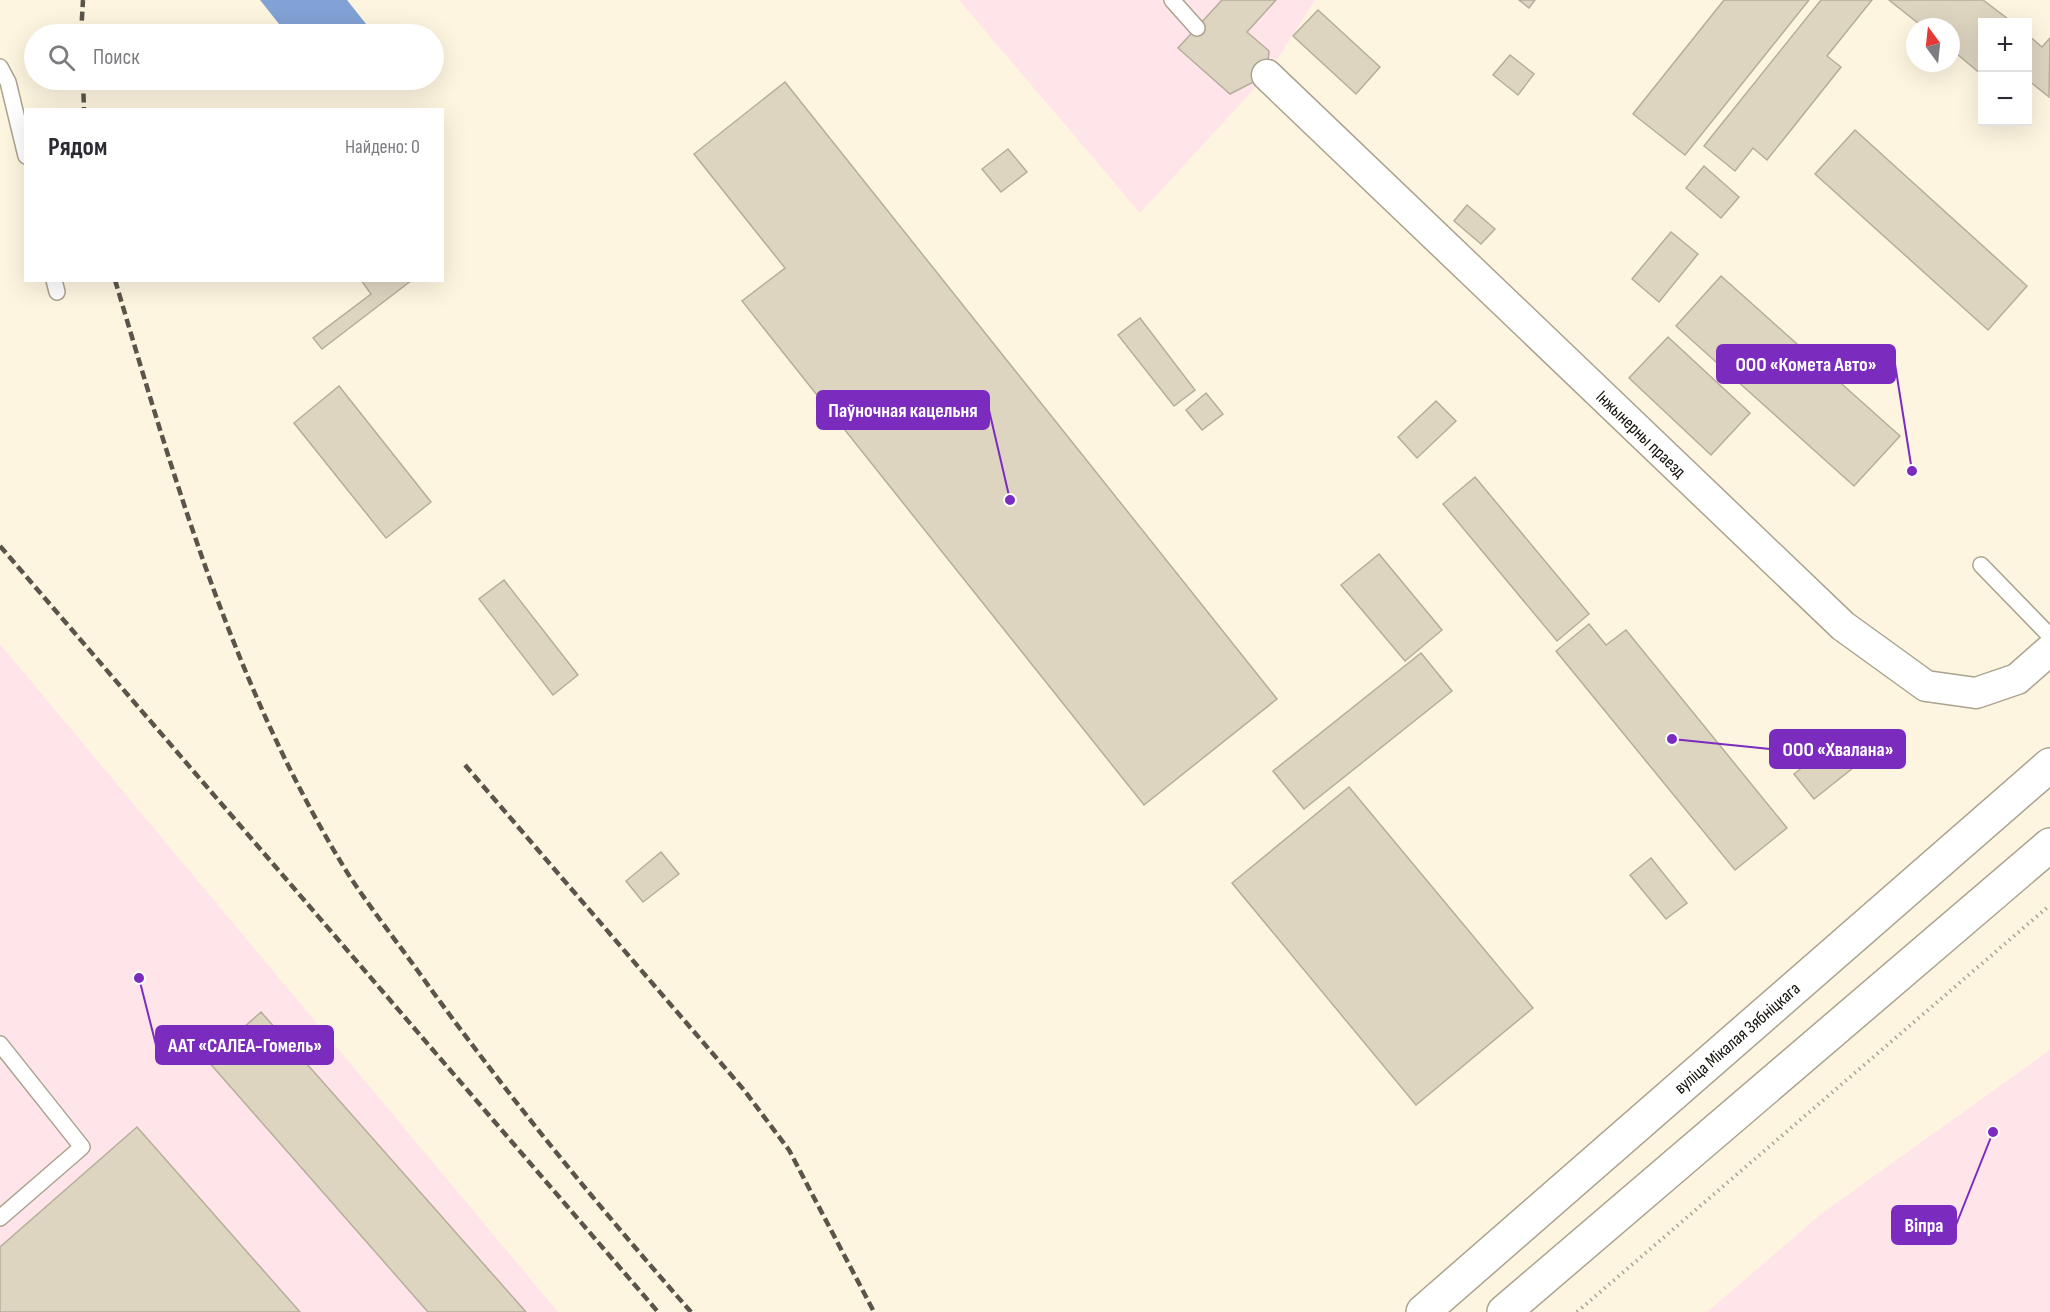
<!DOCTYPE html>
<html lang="ru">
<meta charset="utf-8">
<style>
:root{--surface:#fff;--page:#f7f7f7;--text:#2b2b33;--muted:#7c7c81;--line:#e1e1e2}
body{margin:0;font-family:"Sofia Sans Condensed",sans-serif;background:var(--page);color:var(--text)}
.controls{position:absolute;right:18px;top:18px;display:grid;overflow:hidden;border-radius:0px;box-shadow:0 6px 24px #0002}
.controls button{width:54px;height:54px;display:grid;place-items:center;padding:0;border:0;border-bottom:2px solid var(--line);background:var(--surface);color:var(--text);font:30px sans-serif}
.compass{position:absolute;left:1906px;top:18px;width:54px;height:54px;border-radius:50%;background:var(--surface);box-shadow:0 6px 24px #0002;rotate:345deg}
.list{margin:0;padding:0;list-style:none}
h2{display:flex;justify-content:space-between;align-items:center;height:78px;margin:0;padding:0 24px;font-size:26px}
h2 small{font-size:20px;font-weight:400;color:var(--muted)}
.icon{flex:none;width:33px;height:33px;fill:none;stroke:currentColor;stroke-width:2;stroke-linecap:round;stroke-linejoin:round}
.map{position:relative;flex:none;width:2050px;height:1312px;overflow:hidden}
.search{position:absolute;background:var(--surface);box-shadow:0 6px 24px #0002;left:24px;top:24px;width:420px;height:66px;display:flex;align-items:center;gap:15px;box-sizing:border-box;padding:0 21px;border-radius:33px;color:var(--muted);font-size:22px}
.panel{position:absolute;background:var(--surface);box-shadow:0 6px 24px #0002;left:24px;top:108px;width:420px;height:174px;border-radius:0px}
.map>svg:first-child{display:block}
.industrial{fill:#ffe4e9}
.water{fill:#82a1d5}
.building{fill:#ded5c0;stroke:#b6ae9a;stroke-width:1.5}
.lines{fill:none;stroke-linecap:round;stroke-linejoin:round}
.service-casing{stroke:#aba38f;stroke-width:18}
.minor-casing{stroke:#aba38f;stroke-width:33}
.primary-casing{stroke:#aba38f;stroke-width:36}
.path{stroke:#aba494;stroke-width:4;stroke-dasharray:1.5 4.5;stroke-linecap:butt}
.service{stroke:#fff;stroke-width:15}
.minor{stroke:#fff;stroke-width:30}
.primary{stroke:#fff;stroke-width:33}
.rail{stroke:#5a554a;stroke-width:4.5;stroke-dasharray:9 4.5;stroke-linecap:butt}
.labels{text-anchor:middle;stroke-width:4.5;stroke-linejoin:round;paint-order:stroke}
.street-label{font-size:18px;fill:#16130c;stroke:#fff}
.leader{fill:none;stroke:#7b2cbf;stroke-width:2}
.callout-dot{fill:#7b2cbf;stroke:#fff;stroke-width:2}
.callout{fill:#7b2cbf;stroke:#7b2cbf;stroke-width:2}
.callout-label{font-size:20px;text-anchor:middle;font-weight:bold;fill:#fff}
</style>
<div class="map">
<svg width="2050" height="1312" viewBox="0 0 2050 1312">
<rect width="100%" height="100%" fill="#fef5e0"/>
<!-- industrial -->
<g class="industrial">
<polygon points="959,0 1315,0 1267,75 1140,213"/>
<polygon points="0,644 558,1312 0,1312"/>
<polygon points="2050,1050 2050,1312 1707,1312 1821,1214"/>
</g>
<!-- water -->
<polygon class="water" points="260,0 347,0 374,34 287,34"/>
<!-- building -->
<g class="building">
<polygon points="1222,0 1276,0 1247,32 1269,51 1267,75 1230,94 1178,48"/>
<polygon points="1519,0 1535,0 1529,8"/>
<polygon points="1724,0 1809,0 1685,155 1633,114"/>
<polygon points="1821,0 1872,0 1827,56 1841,67 1767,160 1753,148 1735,171 1704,146"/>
<polygon points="1889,0 1983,0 2012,22 1982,22 1982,75 1951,49 1951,27 1923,27"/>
<polygon points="1318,10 1380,67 1356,94 1293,36"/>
<polygon points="2028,35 2042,47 2050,38 2049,97 2028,80"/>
<polygon points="1510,55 1534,74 1518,95 1493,75"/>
<polygon points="785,82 1277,699 1144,805 742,301 785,268 694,154"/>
<polygon points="1855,130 2027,286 1988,330 1815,174"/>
<polygon points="1008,149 1027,172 1001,192 982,169"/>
<polygon points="1704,166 1739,197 1721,218 1686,188"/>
<polygon points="1467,205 1495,229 1481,244 1454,221"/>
<polygon points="1671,232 1698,254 1659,302 1632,279"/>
<polygon points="1721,276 1900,436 1854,486 1676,326"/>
<polygon points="361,280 412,280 322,349 313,338 371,294"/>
<polygon points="1140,318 1195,390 1174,406 1118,335"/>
<polygon points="1668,337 1750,413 1711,455 1629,378"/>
<polygon points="339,386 431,502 386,538 294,423"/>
<polygon points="1206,393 1223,414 1202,430 1186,410"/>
<polygon points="1436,401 1456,421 1417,458 1398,437"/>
<polygon points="1475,477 1589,614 1557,641 1443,504"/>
<polygon points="1379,554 1442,630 1405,661 1341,585"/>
<polygon points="504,580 578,675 553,695 479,599"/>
<polygon points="1589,624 1606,645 1626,630 1787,828 1735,870 1556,651"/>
<polygon points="1421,653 1452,691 1304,809 1273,771"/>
<polygon points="1843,735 1863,760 1814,799 1794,774"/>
<polygon points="1349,787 1533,1008 1416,1105 1232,883"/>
<polygon points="661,852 679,874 643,902 626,881"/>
<polygon points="1651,858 1687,903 1666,919 1630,875"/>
<polygon points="261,1012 526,1312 428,1312 207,1060"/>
<polygon points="137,1127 300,1312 0,1312 0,1247"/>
</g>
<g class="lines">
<defs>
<g id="service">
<polyline points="1172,0 1197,28"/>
<polyline points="0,67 8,82 26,156"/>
<polyline points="54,280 57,292"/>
<polyline points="1981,565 2050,636"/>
<polyline points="0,1044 82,1147 0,1218"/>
</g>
<polyline id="minor" points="1267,75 1843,626 1926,686 1976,693 2017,679 2050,650"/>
<g id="primary">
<polyline points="1423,1312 2050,765"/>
<polyline points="1504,1312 2050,845"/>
</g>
</defs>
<!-- service casing -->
<use href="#service" class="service-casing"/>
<!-- minor casing -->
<use href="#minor" class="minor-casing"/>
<!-- primary casing -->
<use href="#primary" class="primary-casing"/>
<!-- path -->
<polyline class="path" points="1577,1312 2050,905"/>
<!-- service -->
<use href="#service" class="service"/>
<!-- minor -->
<use href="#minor" class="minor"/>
<!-- primary -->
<use href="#primary" class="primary"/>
<!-- rail -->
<g class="rail">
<polyline points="81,34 83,0"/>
<polyline points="83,80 84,110"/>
<path d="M115,280C176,485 236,694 350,877C372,910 397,942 420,974C504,1091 596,1204 691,1312"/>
<polyline points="0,546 658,1312"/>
<polyline points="465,765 744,1090 789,1150 874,1312"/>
</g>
</g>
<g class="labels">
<!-- street labels -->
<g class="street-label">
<text transform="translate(1641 434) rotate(44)" y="6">Інжынерны праезд</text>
<text transform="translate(1737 1038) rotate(-41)" y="6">вуліца Мікалая Зябніцкага</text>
</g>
</g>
<!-- callouts -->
<path class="leader" d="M1912 471L1895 364M1010 500L989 410M1672 739L1770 749M139 978L156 1045M1993 1132L1956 1225"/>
<g class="callout-dot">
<circle cx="1912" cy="471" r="6"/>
<circle cx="1010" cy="500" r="6"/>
<circle cx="1672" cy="739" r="6"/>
<circle cx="139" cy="978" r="6"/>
<circle cx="1993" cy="1132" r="6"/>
</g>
<g class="callout">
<rect x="1717" y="345" width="178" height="38" rx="6"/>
<rect x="817" y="391" width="172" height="38" rx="6"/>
<rect x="1770" y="730" width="135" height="38" rx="6"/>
<rect x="156" y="1026" width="177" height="38" rx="6"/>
<rect x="1892" y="1206" width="64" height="38" rx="6"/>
</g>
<g class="callout-label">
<text x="1806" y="371">ООО «Комета Авто»</text>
<text x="903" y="417">Паўночная кацельня</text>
<text x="1838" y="756">ООО «Хвалана»</text>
<text x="245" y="1052">ААТ «САЛЕА-Гомель»</text>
<text x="1924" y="1232">Віпра</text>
</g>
</svg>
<div class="controls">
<button>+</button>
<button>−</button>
</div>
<svg class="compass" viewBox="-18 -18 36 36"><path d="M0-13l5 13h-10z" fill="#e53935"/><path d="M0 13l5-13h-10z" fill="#7c7c81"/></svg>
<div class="search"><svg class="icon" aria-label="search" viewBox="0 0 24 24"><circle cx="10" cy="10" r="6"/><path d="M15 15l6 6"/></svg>Поиск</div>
<section class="panel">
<h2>Рядом<small>Найдено: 0</small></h2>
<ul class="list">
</ul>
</section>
</div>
